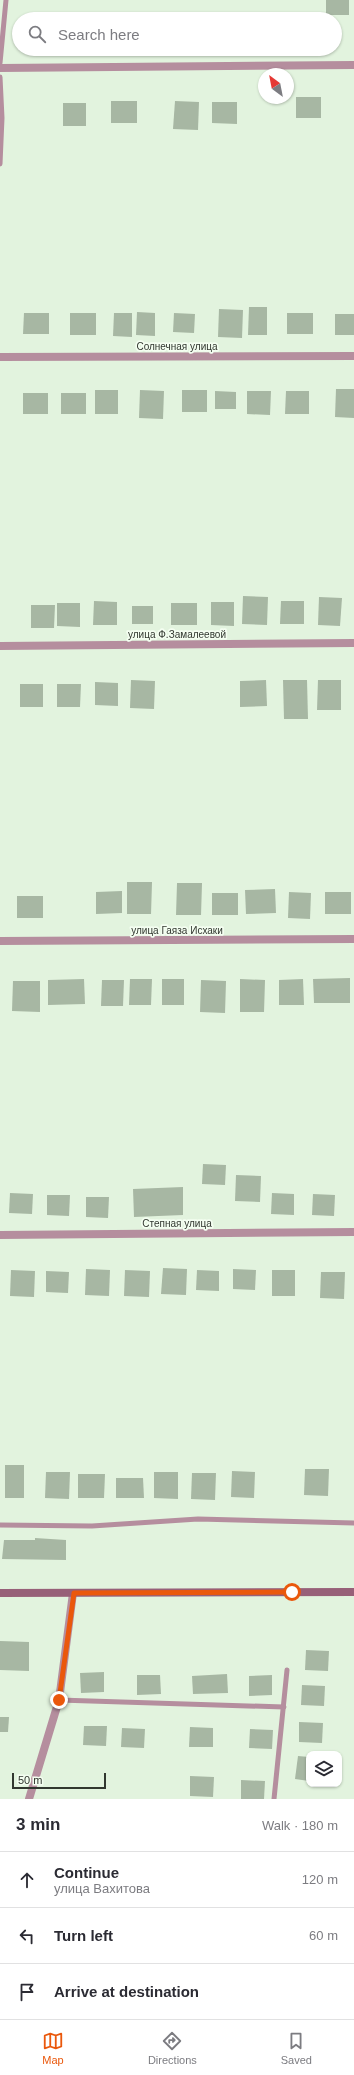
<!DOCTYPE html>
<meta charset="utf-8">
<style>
:root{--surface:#fff;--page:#f7f7f7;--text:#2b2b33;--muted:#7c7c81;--line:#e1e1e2;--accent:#ea580c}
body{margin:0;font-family:Helvetica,sans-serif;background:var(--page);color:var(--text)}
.controls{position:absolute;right:12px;bottom:12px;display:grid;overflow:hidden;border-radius:8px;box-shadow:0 1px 3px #0004}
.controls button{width:36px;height:36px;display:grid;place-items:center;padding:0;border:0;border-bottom:1px solid var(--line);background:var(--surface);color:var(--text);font:20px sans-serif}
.compass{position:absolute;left:258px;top:68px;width:36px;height:36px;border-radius:50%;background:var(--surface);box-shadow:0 1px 3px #0004;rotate:328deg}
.scale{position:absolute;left:12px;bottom:10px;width:94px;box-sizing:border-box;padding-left:4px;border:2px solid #31372f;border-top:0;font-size:11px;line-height:14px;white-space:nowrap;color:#31372f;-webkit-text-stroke:3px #f4fef1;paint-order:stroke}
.stop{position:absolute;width:12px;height:12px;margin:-9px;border:3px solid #ea580c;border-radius:50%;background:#fff}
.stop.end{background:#ea580c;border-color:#fff;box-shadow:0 1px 4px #0008}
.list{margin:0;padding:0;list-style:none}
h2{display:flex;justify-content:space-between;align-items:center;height:52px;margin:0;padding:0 16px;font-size:17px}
h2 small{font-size:13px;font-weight:400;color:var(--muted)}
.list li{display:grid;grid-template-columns:26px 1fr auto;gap:12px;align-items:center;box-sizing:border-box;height:56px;padding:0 16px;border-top:1px solid var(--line)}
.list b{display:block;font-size:15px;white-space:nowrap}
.list p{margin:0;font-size:13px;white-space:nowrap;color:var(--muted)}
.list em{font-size:13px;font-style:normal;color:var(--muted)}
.icon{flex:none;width:22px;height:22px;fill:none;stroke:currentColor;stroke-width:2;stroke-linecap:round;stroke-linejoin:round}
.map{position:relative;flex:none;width:354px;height:1799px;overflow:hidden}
.search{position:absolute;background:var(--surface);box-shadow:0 1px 3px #0004;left:12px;right:12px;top:12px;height:44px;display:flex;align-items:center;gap:10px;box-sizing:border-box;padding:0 14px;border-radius:22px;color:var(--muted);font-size:15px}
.sheet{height:220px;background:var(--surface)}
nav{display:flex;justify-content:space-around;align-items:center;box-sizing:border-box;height:56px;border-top:1px solid var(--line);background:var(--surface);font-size:11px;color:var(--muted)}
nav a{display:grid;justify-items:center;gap:2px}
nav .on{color:var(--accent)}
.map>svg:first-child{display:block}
.building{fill:#a7b7a3}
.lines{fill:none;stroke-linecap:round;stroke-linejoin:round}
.lane{stroke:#b58e9e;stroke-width:5}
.street{stroke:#b58e9e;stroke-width:8}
.secondary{stroke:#976078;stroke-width:8}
.route{stroke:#ea580c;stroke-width:5}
.labels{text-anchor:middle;stroke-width:3.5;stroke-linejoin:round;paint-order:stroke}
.street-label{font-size:10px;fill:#31372f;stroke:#f4fef1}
</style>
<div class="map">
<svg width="354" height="1799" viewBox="0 0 354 1799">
<rect width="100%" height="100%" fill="#e2f3de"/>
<!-- building -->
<g class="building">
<rect x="326" y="0" width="23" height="15"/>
<rect x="296" y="97" width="25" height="21"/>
<rect x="111" y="101" width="26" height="22"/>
<polygon points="175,101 199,102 198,130 173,129"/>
<polygon points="212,102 237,102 237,124 212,123"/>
<rect x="63" y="103" width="23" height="23"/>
<polygon points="249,307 267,307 267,335 248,335"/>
<polygon points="219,309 243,310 242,338 218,337"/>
<polygon points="137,312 155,313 155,336 136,335"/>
<polygon points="24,313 49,313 49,334 23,334"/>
<rect x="70" y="313" width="26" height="22"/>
<polygon points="114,313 132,313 132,337 113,336"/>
<polygon points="174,313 195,314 194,333 173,332"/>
<rect x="287" y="313" width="26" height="21"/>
<rect x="335" y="314" width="19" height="21"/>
<polygon points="336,389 354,389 354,418 335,417"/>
<rect x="95" y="390" width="23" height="24"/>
<polygon points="140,390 164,391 163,419 139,418"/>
<rect x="182" y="390" width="25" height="22"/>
<polygon points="215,391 236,392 236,409 215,409"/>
<polygon points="247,391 271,391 270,415 247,414"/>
<polygon points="286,391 309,391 309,414 285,414"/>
<rect x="23" y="393" width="25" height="21"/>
<rect x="61" y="393" width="25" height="21"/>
<polygon points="243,596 268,597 267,625 242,624"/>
<polygon points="319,597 342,598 340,626 318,625"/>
<polygon points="94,601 117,602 117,625 93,625"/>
<polygon points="281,601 304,601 304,624 280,624"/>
<polygon points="211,602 234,602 234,626 211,625"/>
<polygon points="57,603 80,603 80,627 57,626"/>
<rect x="171" y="603" width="26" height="22"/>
<polygon points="31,605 55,605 54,628 31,628"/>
<rect x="132" y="606" width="21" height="18"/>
<polygon points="131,680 155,681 154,709 130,708"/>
<polygon points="266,680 267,706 240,707 240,681"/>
<polygon points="283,680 307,680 308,719 284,719"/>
<polygon points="318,680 341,680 341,710 317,710"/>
<polygon points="95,682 118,683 118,706 95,705"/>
<rect x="20" y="684" width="23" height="23"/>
<polygon points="57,684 81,684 80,707 57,707"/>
<polygon points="127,882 152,882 151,914 127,914"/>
<polygon points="177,883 202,883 201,915 176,915"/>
<polygon points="275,889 276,913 246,914 245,890"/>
<polygon points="122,891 122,913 96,914 96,892"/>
<polygon points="289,892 311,893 310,919 288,918"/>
<rect x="325" y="892" width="26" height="22"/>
<rect x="212" y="893" width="26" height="22"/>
<rect x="17" y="896" width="26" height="22"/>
<polygon points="350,978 350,1003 314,1003 313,979"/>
<polygon points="84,979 85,1004 48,1005 48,980"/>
<polygon points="130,979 152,979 151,1005 129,1005"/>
<rect x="162" y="979" width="22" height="26"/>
<polygon points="240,979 265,980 264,1012 240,1012"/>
<polygon points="303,979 304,1005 279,1005 279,980"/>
<polygon points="102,980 124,980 123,1006 101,1006"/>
<polygon points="201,980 226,981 225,1013 200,1012"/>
<polygon points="13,981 40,981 40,1012 12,1011"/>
<polygon points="203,1164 226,1165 225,1185 202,1184"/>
<polygon points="236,1175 261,1176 260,1202 235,1201"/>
<polygon points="183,1187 183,1215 134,1217 133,1189"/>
<polygon points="10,1193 33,1194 32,1214 9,1213"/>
<polygon points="272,1193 294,1194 294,1215 271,1214"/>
<polygon points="313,1194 335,1195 334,1216 312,1215"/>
<polygon points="47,1195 70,1195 69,1216 47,1215"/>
<polygon points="86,1197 109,1197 108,1218 86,1217"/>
<polygon points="163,1268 187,1269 186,1295 161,1294"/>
<polygon points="86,1269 110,1270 109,1296 85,1295"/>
<polygon points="233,1269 256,1270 255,1290 233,1289"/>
<polygon points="11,1270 35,1271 34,1297 10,1296"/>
<polygon points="125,1270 150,1271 149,1297 124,1296"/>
<polygon points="197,1270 219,1271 219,1291 196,1290"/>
<rect x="272" y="1270" width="23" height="26"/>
<polygon points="46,1271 69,1272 68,1293 46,1292"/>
<polygon points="321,1272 345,1272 344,1299 320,1298"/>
<rect x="5" y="1465" width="19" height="33"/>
<polygon points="305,1469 329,1469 328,1496 304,1495"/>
<polygon points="232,1471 255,1472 254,1498 231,1497"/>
<polygon points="46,1472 70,1472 69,1499 45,1498"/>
<polygon points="154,1472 178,1472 178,1499 154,1498"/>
<polygon points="192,1473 216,1473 215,1500 191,1499"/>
<polygon points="78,1474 105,1474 104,1498 78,1498"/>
<polygon points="116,1478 143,1478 144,1498 116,1498"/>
<polygon points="35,1538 66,1540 66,1560 2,1559 4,1540 35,1540"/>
<polygon points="0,1641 29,1642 29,1671 0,1670"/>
<polygon points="306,1650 329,1651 328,1671 305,1670"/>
<polygon points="104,1672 104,1692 81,1693 80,1673"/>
<polygon points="227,1674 228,1693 193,1694 192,1676"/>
<polygon points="137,1675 160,1675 161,1694 137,1695"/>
<polygon points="272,1675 272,1695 249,1696 249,1676"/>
<polygon points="302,1685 325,1686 324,1706 301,1705"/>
<polygon points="0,1717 9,1717 8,1732 0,1732"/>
<polygon points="299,1722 323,1723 322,1743 299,1742"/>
<polygon points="84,1726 107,1726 106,1746 83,1745"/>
<polygon points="190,1727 213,1728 213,1747 189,1747"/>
<polygon points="122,1728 145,1729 144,1748 121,1747"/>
<polygon points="250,1729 273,1730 272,1749 249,1748"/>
<polygon points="298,1756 309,1757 309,1781 295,1779"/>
<polygon points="190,1776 214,1777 213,1797 190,1796"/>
<polygon points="241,1780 265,1781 264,1799 241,1799"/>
</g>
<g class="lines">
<!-- lane -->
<g class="lane">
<polyline points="0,63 6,0"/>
<polyline points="0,77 2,118 0,164"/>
<polyline points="0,1525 92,1526 198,1519 354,1523"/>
<polyline points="59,1700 284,1707"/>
<polyline points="274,1799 287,1670"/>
</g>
<!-- street -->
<g class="street">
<polyline points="0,68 354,65"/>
<polyline points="0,357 354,356"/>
<polyline points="0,646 354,643"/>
<polyline points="0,941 354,939"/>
<polyline points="0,1235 354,1232"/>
<polyline points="29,1799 59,1700 73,1593"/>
</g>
<!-- secondary -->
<polyline class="secondary" points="0,1593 354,1592"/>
</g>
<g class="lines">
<!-- route -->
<polyline class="route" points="59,1700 74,1593 292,1592"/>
</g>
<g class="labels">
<!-- street labels -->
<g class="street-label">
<text x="177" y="350">Солнечная улица</text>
<text x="177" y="638">улица Ф.Замалеевой</text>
<text x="177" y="934">улица Гаяза Исхаки</text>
<text x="177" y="1227">Степная улица</text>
</g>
</g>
</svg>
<div class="controls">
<button><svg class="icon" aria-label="layers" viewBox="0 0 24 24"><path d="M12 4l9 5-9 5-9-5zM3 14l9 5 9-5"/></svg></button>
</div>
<svg class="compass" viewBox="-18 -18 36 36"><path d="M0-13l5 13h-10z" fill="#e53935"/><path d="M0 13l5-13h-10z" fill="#7c7c81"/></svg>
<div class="scale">50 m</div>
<div class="stop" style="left:292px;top:1592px"></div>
<div class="stop end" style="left:59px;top:1700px"></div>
<div class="search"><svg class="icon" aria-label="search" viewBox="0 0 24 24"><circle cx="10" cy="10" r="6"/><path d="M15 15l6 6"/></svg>Search here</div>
</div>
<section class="sheet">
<h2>3 min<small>Walk · 180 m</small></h2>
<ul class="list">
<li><svg class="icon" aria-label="ahead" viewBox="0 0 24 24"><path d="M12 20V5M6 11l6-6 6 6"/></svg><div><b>Continue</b><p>улица Вахитова</p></div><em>120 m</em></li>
<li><svg class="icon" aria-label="left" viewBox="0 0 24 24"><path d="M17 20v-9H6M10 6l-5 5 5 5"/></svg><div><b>Turn left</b></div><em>60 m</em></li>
<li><svg class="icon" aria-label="arrive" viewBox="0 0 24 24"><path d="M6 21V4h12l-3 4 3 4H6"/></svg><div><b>Arrive at destination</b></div></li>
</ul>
</section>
<nav>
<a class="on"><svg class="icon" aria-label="map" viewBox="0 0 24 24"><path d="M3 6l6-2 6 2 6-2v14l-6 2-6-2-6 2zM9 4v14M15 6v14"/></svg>Map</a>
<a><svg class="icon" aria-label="directions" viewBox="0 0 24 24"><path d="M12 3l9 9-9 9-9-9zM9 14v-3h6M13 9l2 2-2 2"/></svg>Directions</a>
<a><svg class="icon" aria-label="saved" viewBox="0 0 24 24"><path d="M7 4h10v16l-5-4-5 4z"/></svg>Saved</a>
</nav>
